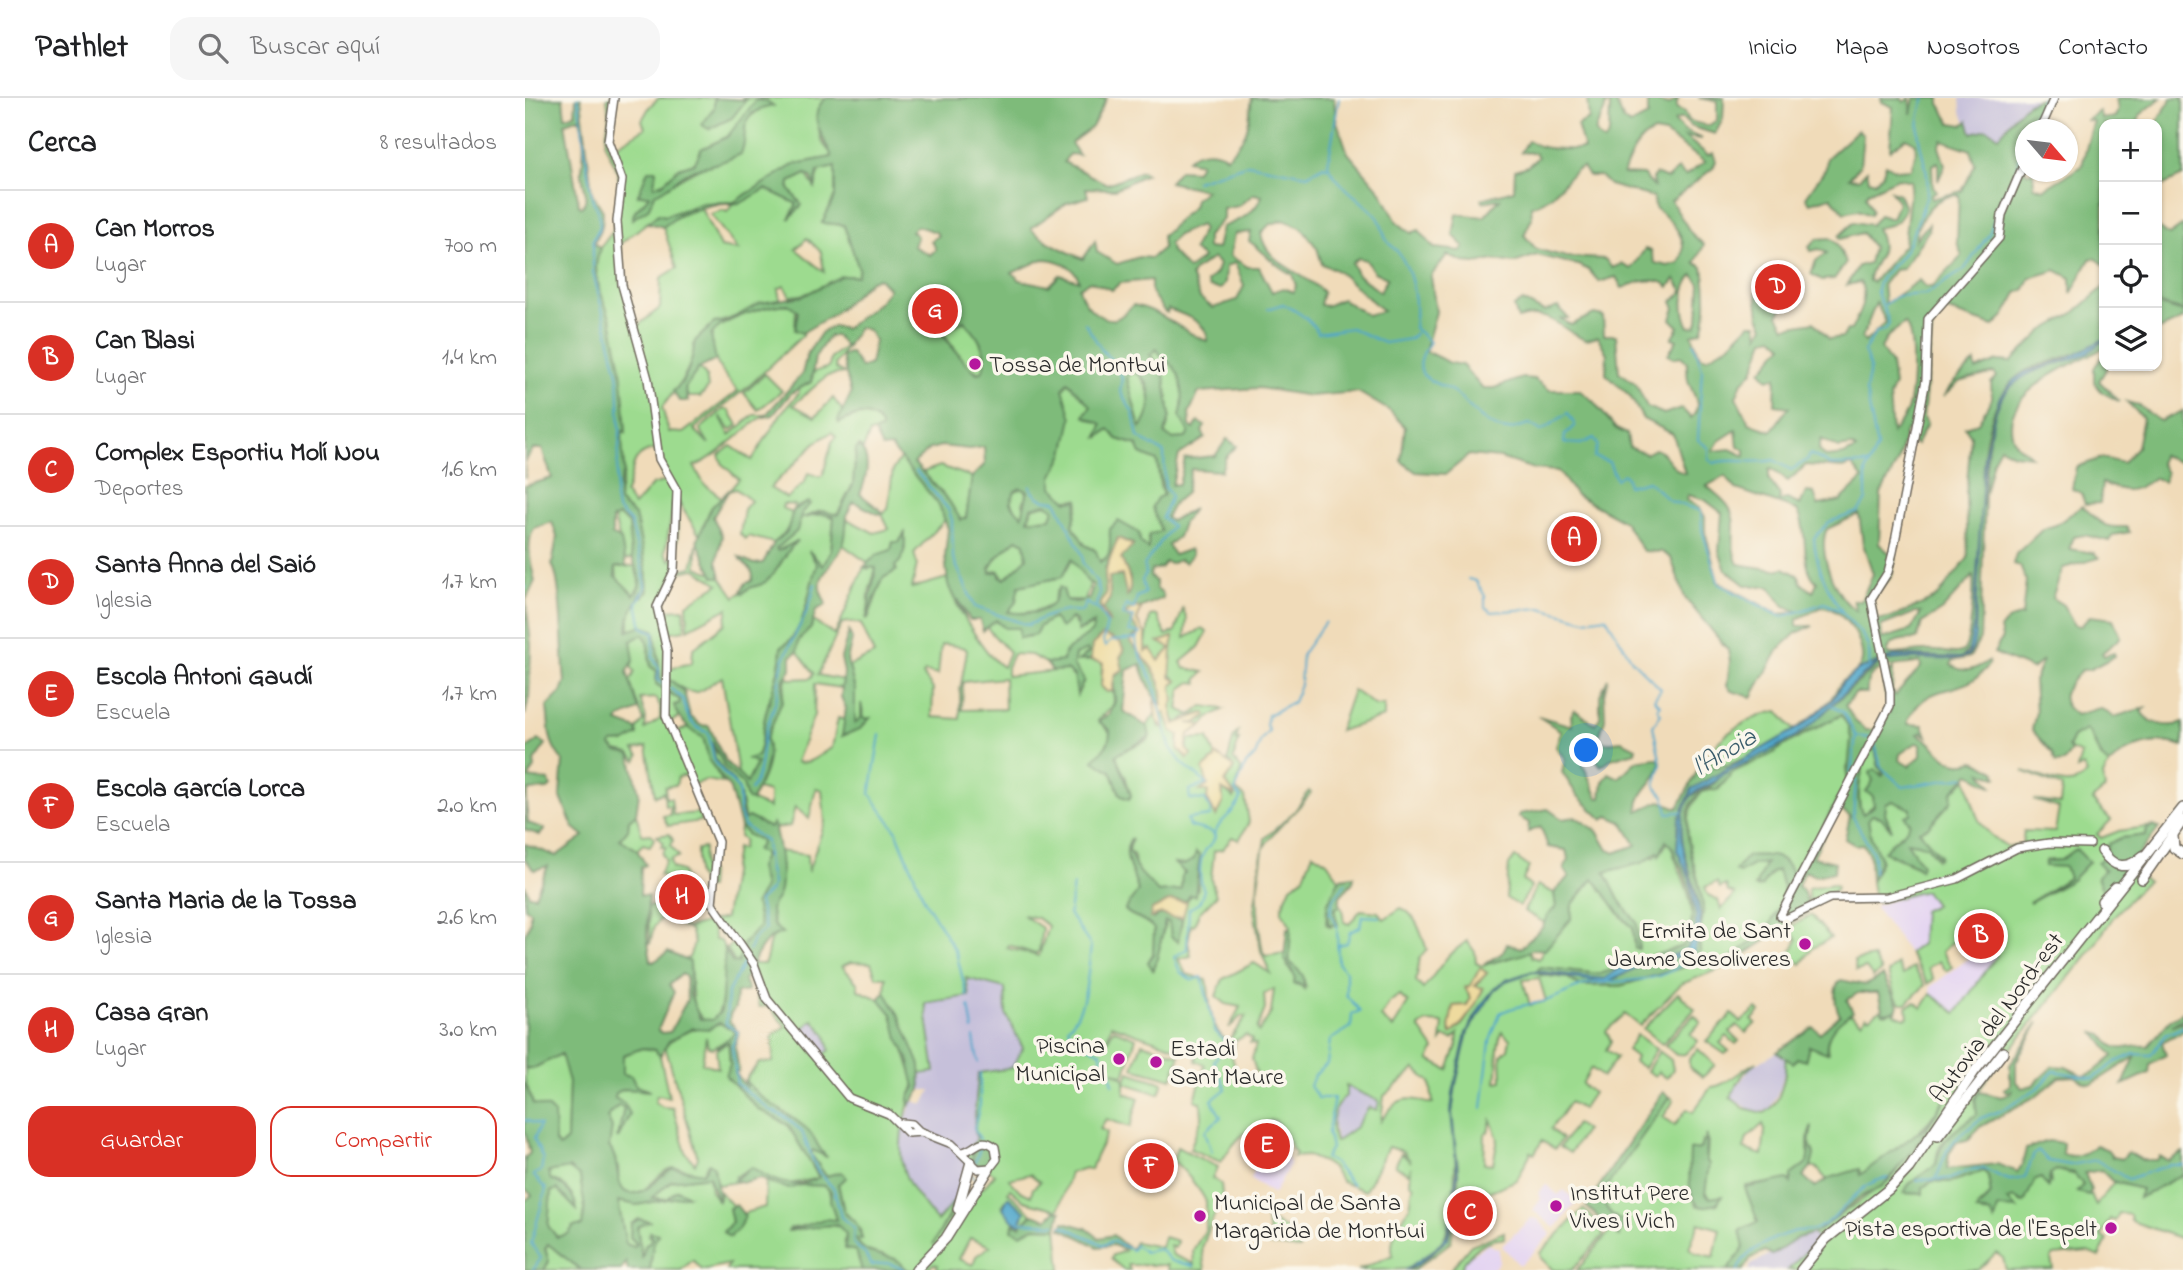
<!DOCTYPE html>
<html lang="es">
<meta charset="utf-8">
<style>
:root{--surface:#fff;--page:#f6f6f6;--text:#202124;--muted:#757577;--line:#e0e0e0;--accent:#d93025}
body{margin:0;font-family:"Indie Flower",sans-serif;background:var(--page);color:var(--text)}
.controls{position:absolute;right:21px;top:21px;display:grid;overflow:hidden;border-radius:14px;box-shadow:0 2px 5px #0004}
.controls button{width:63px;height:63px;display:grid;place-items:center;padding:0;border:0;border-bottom:2px solid var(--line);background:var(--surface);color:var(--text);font:35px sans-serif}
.compass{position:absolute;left:1490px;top:21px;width:63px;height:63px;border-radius:50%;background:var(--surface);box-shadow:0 2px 5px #0004;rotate:118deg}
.you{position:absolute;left:1062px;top:653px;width:24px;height:24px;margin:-18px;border:5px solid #fff;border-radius:50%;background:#1a73e8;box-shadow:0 0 0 10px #1a73e833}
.badge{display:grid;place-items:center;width:46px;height:46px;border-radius:50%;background:var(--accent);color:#fff;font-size:23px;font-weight:700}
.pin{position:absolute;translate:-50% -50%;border:4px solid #fff;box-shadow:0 2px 7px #0006}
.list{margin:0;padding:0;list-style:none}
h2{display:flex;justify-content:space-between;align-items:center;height:91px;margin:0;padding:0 28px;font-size:30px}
h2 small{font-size:23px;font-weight:400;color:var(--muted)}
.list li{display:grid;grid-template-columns:46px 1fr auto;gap:21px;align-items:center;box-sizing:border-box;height:112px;padding:0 28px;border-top:2px solid var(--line)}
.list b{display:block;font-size:26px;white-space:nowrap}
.list p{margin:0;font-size:23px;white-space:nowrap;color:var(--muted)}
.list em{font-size:23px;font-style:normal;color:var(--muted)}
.actions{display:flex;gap:14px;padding:21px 28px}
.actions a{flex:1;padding:16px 0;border:2px solid var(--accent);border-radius:21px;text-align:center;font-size:24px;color:var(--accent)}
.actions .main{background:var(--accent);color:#fff}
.icon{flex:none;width:38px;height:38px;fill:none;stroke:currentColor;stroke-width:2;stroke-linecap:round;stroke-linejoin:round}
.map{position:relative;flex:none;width:1658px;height:1172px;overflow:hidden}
header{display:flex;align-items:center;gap:42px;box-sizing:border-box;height:98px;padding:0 35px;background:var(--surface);border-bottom:2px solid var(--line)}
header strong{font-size:33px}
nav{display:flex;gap:38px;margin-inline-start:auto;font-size:24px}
.search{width:490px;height:63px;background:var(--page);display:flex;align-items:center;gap:18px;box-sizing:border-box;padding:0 24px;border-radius:21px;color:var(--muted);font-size:26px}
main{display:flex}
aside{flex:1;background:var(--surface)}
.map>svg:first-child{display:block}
.built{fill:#e3d3f2}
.industrial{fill:#c6c0da}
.green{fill:#9ddb8f;stroke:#64835d;stroke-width:2;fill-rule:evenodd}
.forest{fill:#7ebb7a;stroke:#547352;stroke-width:2;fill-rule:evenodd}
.sand{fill:#eeda9e;stroke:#8c8264;stroke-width:2}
.water{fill:#4ea6cb;stroke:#3c687b;stroke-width:2}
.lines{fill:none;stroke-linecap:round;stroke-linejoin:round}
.stream{stroke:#4ea6cb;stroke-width:2}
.major-casing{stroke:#70695d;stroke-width:10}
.highway-casing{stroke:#70695d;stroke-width:12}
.major{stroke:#fff;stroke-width:7}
.highway{stroke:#fff;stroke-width:9}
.poi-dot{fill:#b5179e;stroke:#fbf7ec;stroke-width:2.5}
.labels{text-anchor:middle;stroke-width:7;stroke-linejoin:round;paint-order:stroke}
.poi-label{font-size:24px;fill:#2b2b2b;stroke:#fbf7ec;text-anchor:start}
.street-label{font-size:24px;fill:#2b2b2b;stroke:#fbf7ec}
.water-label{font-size:26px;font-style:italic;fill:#395c6b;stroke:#fbf7ec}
</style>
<header>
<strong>Pathlet</strong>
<div class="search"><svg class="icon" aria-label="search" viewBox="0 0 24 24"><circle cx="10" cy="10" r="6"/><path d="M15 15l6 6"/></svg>Buscar aquí</div>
<nav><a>Inicio</a><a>Mapa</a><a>Nosotros</a><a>Contacto</a></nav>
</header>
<main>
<aside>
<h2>Cerca<small>8 resultados</small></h2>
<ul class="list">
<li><span class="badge">A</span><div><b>Can Morros</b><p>Lugar</p></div><em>700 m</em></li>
<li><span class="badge">B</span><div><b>Can Blasi</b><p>Lugar</p></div><em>1.4 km</em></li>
<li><span class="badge">C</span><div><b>Complex Esportiu Molí Nou</b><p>Deportes</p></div><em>1.6 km</em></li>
<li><span class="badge">D</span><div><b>Santa Anna del Saió</b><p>Iglesia</p></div><em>1.7 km</em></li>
<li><span class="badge">E</span><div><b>Escola Antoni Gaudí</b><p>Escuela</p></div><em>1.7 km</em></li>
<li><span class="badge">F</span><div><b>Escola García Lorca</b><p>Escuela</p></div><em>2.0 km</em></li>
<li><span class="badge">G</span><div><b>Santa Maria de la Tossa</b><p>Iglesia</p></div><em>2.6 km</em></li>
<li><span class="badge">H</span><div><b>Casa Gran</b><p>Lugar</p></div><em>3.0 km</em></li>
</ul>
<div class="actions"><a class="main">Guardar</a><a>Compartir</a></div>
</aside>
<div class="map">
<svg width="1658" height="1172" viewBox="0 0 1658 1172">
<rect width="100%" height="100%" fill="#fbf7ec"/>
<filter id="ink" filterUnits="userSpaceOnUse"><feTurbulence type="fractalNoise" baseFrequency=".0143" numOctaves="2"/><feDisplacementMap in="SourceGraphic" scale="14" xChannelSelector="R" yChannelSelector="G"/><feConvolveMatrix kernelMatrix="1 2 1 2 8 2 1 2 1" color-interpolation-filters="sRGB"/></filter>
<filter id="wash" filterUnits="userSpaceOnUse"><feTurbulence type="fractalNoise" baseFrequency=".00686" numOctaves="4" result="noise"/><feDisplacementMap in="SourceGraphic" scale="28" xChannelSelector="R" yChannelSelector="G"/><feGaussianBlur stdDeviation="1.57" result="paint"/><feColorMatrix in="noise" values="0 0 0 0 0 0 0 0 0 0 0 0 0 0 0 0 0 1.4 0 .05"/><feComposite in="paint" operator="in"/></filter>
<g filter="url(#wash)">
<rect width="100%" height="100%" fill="#f0dbb9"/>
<!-- built -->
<g class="built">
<polygon points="1401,793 1410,808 1396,846 1384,855 1349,808"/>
<polygon points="1448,853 1473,858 1431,916 1406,896 1405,889 1446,859"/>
<polygon points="749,1020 756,1027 753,1054 763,1060 765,1066 749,1096 726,1081 731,1068 728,1059 731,1033"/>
<polygon points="627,1051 641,1056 638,1066 634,1065 626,1089 616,1088"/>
<polygon points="1021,1086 1033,1097 1039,1092 1052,1104 1030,1130 1008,1112 1016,1101 1013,1095"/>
<polygon points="1006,1120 1013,1121 1026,1136 995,1168 977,1148"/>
<polygon points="962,1146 974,1151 974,1165 967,1172 936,1172 938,1163"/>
</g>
<!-- industrial -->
<g class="industrial">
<polygon points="1435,0 1511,0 1492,14 1474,38 1459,31 1446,35 1436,13"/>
<polygon points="440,880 481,890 481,916 499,950 487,970 453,975 454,1002 448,1032 453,1041 446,1046 444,1066 432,1100 412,1123 378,1077 375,1054 377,1034 387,1003 399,1006 406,992 396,992 396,976 410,974 400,905"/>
<polygon points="288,922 301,937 305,952 294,961 273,935"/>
<polygon points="1252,954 1260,960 1261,967 1255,991 1244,1012 1231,1015 1205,999 1225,970"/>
<polygon points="821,988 854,1003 852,1013 842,1012 832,1029 811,1044 808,1021"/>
<polygon points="1288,1136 1294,1141 1263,1172 1224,1172 1226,1167 1275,1139"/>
</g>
<!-- green -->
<g class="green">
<path d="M82,0H90L84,43L86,51L120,30L117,22L125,8L134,0H190L189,10L179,27L184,31L207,19L220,2L216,0H304C291,9 291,31 298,45C301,51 306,53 307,59L270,66L209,104L178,105L140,118L133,116L95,146L98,185L112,228L135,210L136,180L152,170L138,129C148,118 162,115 176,110L195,149L213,152L185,116L198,112L202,114L208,106L241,91L272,106L264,121L277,107L264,91L265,84L281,76L290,90L295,72L310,69C316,87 308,110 297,125L319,127L334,171L332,178C306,176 290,199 265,198L259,188L253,191L255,202C230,205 213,222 189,225L170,243C167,272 154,288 137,309L144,334L158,335L213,293C200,279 178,253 189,232C206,221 253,198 271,210L270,232L279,233L278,237L224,288L169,331L184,346L175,331L199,311L204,312L213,327L206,332L195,318L205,337L229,317H240C221,329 188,363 169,368L179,386L196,399L185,411L175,438L154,405L151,472L167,469L172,446V469L196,479L210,499C219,490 235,489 246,478C256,469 260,453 272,443L253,453L251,451L271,434L277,414L285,406L280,405L269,411L270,407L258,406L257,410L267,415C265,430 261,435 249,445L223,438L220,441L215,436L219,411L226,403L211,391L204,393L214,381L198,367L194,357L206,348L227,362L257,314L274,295V291L286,284L289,274L304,269L306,259L323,247L310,266L311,271L319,275L302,278L268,307L290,319L308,300L317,312L314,325C330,317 344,311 356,327V332L345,335L338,351L334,348L331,352L328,386L312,417L295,413L277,420L298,416L309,419L306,453L298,468L284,453L292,467C283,491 282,536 256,549C256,574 245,595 240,619C237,632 238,645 232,658L223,661L232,665L223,685L214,680L197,579C172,593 175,602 150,586C145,583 140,584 135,580L129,532L116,528L104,533V519L116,493L118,498L122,495C126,485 113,432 110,418L94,404C94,392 97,386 99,375C100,362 95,348 97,334H101L94,261L86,221L75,197L70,163L75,150L88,133L95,94L93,75L80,46L84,19ZM233,1L248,8L236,10L220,23L217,53L213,57C182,63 155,80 128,97L122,111L107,121L126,95L113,97L123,73L130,74L127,89H136L153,70L172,64L178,50L204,38ZM282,140L296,154L299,174L271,151ZM307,334L311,339L307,344L298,377L295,379L283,375L280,384L262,400L245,390L290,345ZM130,351L141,383L127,387L109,408L100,396C111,373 101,359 130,351ZM149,405V456L146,463L140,454ZM170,471L194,486L162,506L163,531L203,510L200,526L168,551L167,565L144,570L141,535L160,532L159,511L140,512V497L150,475Z"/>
<path d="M435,222C452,229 461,253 459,270L455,275L443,268L417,233H423Z"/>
<path d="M632,251C636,262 645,262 651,271C659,284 660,304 655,319L664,335L661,340L647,341L640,337L645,318L640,281L635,267L625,257Z"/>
<polygon points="174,270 181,278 183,290 175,299 163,299 160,290"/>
<path d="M606,274L613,275C626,291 632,314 615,330L602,280Z"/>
<polygon points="240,276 257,293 233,312 219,295"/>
<path d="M543,284L566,308L561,314L577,326L575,339L584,331L592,341L612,347L616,356L632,363L635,389L639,397L632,400L627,409L636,433L623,440V451L615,444L614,435L593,423L585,431C584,443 589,459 575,463L569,451L560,447L548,428L554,404L552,401L541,402L527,389V379L539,356L546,320L538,291Z"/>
<path d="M376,360L414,407L420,422L389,455L392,466L387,490L422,480C424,499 461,559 478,569L484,554L462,530L469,522L480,530H494V540L510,537L514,529L528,520L535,529L539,528L546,520L555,533L570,526L567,534L543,552L536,565H521L506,557L488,556L482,569V578L541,572L552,582V597L559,582L548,567L550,557L560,551L564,554L554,562L577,564L576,589L582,594L587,593C594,610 581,613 573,622L586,636L579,653L569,663L586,673L595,697L604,701L606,698L600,677L590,661L591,656L624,642L622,628L630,616L635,629L639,627L637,616L640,614L647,633L654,636L653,643L662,652L664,641L683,640L691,659L678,671L683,687L675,693H683L682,701L691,718L698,703L697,691L709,700L710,697L700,684L709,670L705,664L702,665L709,638L713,634L711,642L714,641L708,661L716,671L711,692L720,699L724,724L714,742L707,739L698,751L689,753L686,781L691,798L674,815L669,827H666L663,844L666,858L653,861L661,876L682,882C686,903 682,929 703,944L721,918H716L704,930L715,909L701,906L691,898L698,881L729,865L745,875L736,853L729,812L740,740L769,714L784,693L786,695C773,712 756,725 743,743C727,764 733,829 738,855L741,858L760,855L763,870L770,878L769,886L781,889L777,876L765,864L763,850L766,828L757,814V809L766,788L778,780L788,755L802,764L815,782L802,807L801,826L806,829L812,807L817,810L819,824L824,826L836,812L853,814L859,821L876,810C891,815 897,838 902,852L895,859L891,883L898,891L924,857L942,843L950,854L951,865L957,868C972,862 991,861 1003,851L1007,859L1014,861L1018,852L1046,821L1047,807L1068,781C1082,795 1092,818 1108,829L1110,850L1113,851L1112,825L1094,802L1080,774L1130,759L1138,743L1134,758L1143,743C1148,749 1147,752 1149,758C1160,787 1178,818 1158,848L1075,876L1015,869L1013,872L1015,877L1043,880L1054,888H1095L1169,866L1175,858C1176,852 1174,848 1174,842C1174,832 1179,821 1178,810C1176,769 1146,731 1176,694L1194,691L1208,674L1316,617L1323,626L1326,640L1325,664L1321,672L1323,681L1272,779L1268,780C1262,755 1245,757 1222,758L1214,769L1218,773L1228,767L1242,766L1230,788L1234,790L1248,774L1254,773L1260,797L1246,827L1230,844L1201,863L1202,868L1156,886L1115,928L1100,916L1081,933L1086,943L1081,952L1092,959L1078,979L1066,970L1057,986L1068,995L1057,1011L1045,1004L1026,1031L1037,1041L1030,1051L1017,1043L1009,1056L1006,1054L992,1082L961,1095L938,1096L960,1097L965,1111L946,1132L929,1124L926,1144L889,1172H885L923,1141C930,1115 937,1081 931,1055C927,1100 936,1150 882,1171C869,1172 847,1172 833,1172L868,1157C863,1140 877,1123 884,1110C888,1102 885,1095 889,1088L885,1085L886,1069L885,1076L870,1068L876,1055L886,1064L878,1053L863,1049L840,1093L817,1084L807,1070L798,1064L783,1058L769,1059L771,1055C761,1046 760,1029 749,1022C724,1026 709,1043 696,1064L665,1051L677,1019L676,1005L670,1002L680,967L671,963L672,957L586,927L580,949L588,931L611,940L599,978L587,973L599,980L600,985L604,974L638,985L634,996L600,985V995L614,1000L605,1029L581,1021L575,1031L582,1034C578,1048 570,1056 566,1072L560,1070L545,1075L533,1112L499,1103L485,1091L483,1094L507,1116L495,1128L489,1126L499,1135L509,1129L532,1130L536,1172H412L413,1167L408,1166L401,1172H383C378,1169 375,1163 370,1161C355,1154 339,1158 331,1141H337L335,1131L319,1113L313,1085L320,1081V1077L316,1074L301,1078L286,1056L288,1052L302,1059C292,1051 292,1041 283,1033C262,1013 236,1005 220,982L234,965L248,964V936L261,929L244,908L234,909L231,897L235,893L226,869L227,866H239C246,854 239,839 257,835L249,829L245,809L256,766L252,753L282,757L283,774L300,724L297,692L291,690L284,721L270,709L265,728L250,730L248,725L246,730L223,719L220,723L214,691L192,666L187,646L200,669L218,687L222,701L244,710V694L232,691C240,677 247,657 241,641L257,603L262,576L264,581L286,580L289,575L272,553V544L286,530L287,522L310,537L339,469L343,471L349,468L351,470L344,494L343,521L358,480L372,472L370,468L380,451L379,436L374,444H368L366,452L342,464L318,447L322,421L349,435L364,431L357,416L363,411L368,371ZM326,524L336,526L349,556L324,568L330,592V625L336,620V608L339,622L344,621L335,631L317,638L321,622L313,620L307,650C295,655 285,668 271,664L289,617L290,586L316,590L318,582L293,577L317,525ZM420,546L440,550L442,553L435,592V621L407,619L408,591L398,577L400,574L413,577L416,547ZM479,580L480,611L437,612L438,584ZM607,740L604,752L609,758L610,768C615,775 625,790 633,794L656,792L657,777L660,775L651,766C660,768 669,765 671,755L674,762L673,791L661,803L653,844L646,837L645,825L641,822L629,871L623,864L628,856L630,831C620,820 607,820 600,812L613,794C611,777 593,756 607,740ZM1192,784L1195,790L1201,787L1203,794L1210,796L1196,812L1193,802L1183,797L1180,789ZM498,817L512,820L523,828L514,858L482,850L484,847L510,856L514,853L517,830ZM326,864L346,865L351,879H361L360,897L375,919L396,976L410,974L400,905L444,898L441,880L480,890L481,916L498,950L487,970L453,975C453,992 446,1030 452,1041L444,1051L442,1060L470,1076L458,1090L438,1096L408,1147L432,1100L412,1123C387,1092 371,1076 377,1034C379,1023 383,1012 384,1002C385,994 391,991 389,982L366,914L354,901L333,892V886L317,868ZM955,870L962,875L950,888L958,892L946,908C946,918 934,932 926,935L924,930L929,908L941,907L945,902L941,889L946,887ZM1014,880L1021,903L1005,907L998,882ZM749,891L746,915L734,934L732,931L740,911L739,896ZM874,897L883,905L868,930L856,919L864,905ZM288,922L301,937L305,952L294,960L273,935ZM902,924L918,925L916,943L919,939L928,941L933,936L932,948L923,972L904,962L909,951L894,929ZM977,934L985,941L983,951L976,958L977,983L971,984C974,966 970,950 977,934ZM721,937L727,941L725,945L731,946L727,961L734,982L714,985L707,958L710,943ZM890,971L905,984L908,1005C901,1006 898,1003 892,1002C872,998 866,1010 856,1023L859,998ZM821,988L854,1003L852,1012L844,1009L831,1029L810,1044C805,1029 807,1007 821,998ZM966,1022L973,1041L968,1066L959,1065L960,1036L963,1034ZM505,1076L515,1084L508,1090L506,1098L495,1093L484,1081ZM483,1099L500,1114L495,1126L488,1123L477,1108ZM445,1140L465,1148L451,1158L448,1167L434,1161Z"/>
<polygon points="415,368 447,379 441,420 436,423 424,403 398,374"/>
<polygon points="499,390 502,395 498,405 500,414 495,419 485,403 490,393"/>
<polygon points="521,406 529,411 526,420 503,422 508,408"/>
<polygon points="94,418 104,426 108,461 100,462 89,420"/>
<polygon points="492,441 500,445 502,460 480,481 472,472 466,475 465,470 471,460"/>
<path d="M547,460L565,486L560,502H541L538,491L532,493L527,507C510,513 500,517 482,514L491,504L493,488L537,479Z"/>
<polygon points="110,468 115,487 109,497 92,482 91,469"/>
<polygon points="658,511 662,521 660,540 677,531 682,534 674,549 656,564 659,570 679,574 672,581 673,585 666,584 656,591 653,611 666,617 678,608 699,611 685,619 678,627 667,628 663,625 671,625 681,619 679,615 661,619 653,626 646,617 647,587 652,583 645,576 648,539 634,544 646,550 634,563 625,551 620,553 625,518 632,517 641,537 650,534"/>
<path d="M118,536L122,542L126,569L132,573L131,586L155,602V605L149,607L154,619L144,625L149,635L165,629L178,639L184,661L198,685L181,682L168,687L164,677L153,679L151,687L140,689L141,700H146L148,717L174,715L176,723L143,728L138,718L145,717V708H140L139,694L130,698L122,649L109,652L114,658L111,663L105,656L91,653L86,648V645L101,644L119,623L104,585L110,574L105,567L108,562L106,543ZM131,600L135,608V621L120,631L121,620L115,601Z"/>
<polygon points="828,592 851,608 859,607 859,619 814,633"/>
<path d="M1253,613L1269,632C1249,644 1210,672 1187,668L1183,658C1195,635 1229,617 1253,613Z"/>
<path d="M1557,632L1564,633L1574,657L1584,667L1578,678L1580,691L1567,702L1586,722L1572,736L1576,740L1594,733L1628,728L1621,732V737L1596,740L1584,746L1579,760L1573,764L1580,774L1572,780L1579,793L1588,790L1604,771L1622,783L1589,818L1567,851L1460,983L1451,999L1452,1016C1440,1029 1421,1034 1414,1051C1411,1056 1412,1063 1410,1068L1383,1086L1379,1095L1398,1096V1089L1408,1083L1426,1084L1459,1073L1463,1078L1466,1096L1452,1109L1457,1115L1468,1116L1469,1123L1473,1110H1491L1482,1102L1488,1100L1497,1105L1501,1102C1501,1093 1506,1084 1514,1080L1526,1085L1525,1076L1531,1072L1551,1077L1558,1087L1552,1094L1566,1096L1571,1107L1589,1084L1616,1091L1614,1100L1658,1076V1141L1606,1123L1605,1117L1594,1115L1590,1123L1585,1121L1576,1138L1582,1142L1574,1159L1563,1154L1529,1157L1526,1161L1528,1171L1481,1172L1478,1160L1471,1155L1453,1172H1263L1293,1141L1288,1136L1366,1081L1409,1018L1383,1043L1335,1077L1334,1071L1302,1082L1291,1069H1286L1289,1055L1284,1044L1287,1029C1280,1041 1285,1052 1282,1065L1266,1077V1085L1258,1083L1221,1088L1233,1124L1215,1132L1219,1149L1203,1172H1052L1086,1132L1094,1135L1100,1125C1089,1120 1075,1108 1078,1093L1145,999L1149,1002L1138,1019L1150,1027L1162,1011L1168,1014L1186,989C1202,988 1217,970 1232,964L1219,975L1205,999L1219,1010L1239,1015C1255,1008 1262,977 1260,960L1268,965L1272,960L1280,963L1284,948L1303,954C1299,938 1311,923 1325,916L1337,924L1341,918L1344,920L1355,912L1360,916L1371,913L1370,916L1380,920L1383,919L1382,908L1390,904L1397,910L1406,896L1431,915L1472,857L1448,853L1428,843L1417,854L1427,869L1421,873L1414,863L1403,870L1409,881L1403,886L1384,855L1396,846L1398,813L1410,807L1400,793L1355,804L1349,802L1346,784L1356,763L1346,739L1343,721L1347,717L1356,719L1367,732L1360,717L1361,706L1368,703L1386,711V716L1380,719L1385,725C1380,739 1366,741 1359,754L1393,769L1396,765L1382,744L1402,748L1412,761L1415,757L1394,733C1409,727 1423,708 1427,694L1442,681C1450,716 1451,730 1483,749L1497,747L1499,733L1530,734L1534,710L1508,702L1535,706L1537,689L1498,673C1517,677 1547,697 1562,675L1558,668L1552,671L1556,656L1543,650L1548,639ZM1551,751L1564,764L1547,782L1504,805L1545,779L1539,768H1520L1522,762H1536ZM1238,1026L1240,1033L1237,1057L1219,1051L1222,1040ZM1183,1042L1180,1094L1192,1106L1172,1108L1166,1093L1165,1052L1175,1051L1177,1043ZM1174,1125L1195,1131L1189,1159L1171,1155L1164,1150Z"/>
<path d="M1351,649L1353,667L1359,676L1346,674L1348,683L1341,694L1348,698L1349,707L1338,716C1329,702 1336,659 1351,649Z"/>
<polygon points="111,716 117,737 126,736 129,741 125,748 118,746 112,752 95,741 103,731 104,722"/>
<path d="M215,729L223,737L235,742L236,746L231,752L240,755L234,771L239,789L231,811L235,828C225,841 219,841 217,861L210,865L202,851L210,842L203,834L196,838L190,826L187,828L190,842L196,843C204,856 201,912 188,922H178L168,908L165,864L160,861L164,860L169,845L165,832L137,819L129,829L125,846L123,808H128L130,802H133V809L140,805V817L162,830L200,820L211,750L217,751L219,742L214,739Z"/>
<polygon points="144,736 148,742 146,748 154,758 145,762 147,770 157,773 161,783 152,785 148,780 144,786 140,785 139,778 134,777 141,763 137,756 141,749 136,749 139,745 132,738"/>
<polygon points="179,750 178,768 185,774 184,790 179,790 172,776 172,751"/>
<polygon points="990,759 1004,769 998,782 1006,789 995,808 981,800 984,767"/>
<polygon points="1308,786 1312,788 1311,792 1283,803 1283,790"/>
<polygon points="1012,787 1029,795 1031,809 1020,825 999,813"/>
<polygon points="1286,817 1306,840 1288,850 1276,866 1264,857 1272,842 1264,830"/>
<polygon points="1348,859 1356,873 1348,879 1341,870 1331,873 1329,863"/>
<polygon points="1372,866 1378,877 1388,869 1400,887 1382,905 1375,905 1370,899 1363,875"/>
<polygon points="1153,895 1170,911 1137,946 1118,931"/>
<polygon points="1232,911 1235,914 1227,922 1231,925 1221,935 1212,927 1205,934 1214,943 1211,946 1202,938 1195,945 1204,953 1200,956 1181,943 1207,916 1216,924"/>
<polygon points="1169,917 1176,924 1165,936 1173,943 1160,956 1151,957 1140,947"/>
<path d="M196,925L207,931L210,937L188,950L183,949L181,939L177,965L193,970L191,952L203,944L205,966L201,978L233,1011L263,1027L294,1080L259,1087L225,1070L210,1079L212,1084L192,1087L189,1069L182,1067L178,1075C169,1074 160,1070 152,1070C132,1068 121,1105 100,1094C89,1088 95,1078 93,1069C92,1060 84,1053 83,1045C82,1033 87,1032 82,1019L94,1007L99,1010L93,1040L105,1016L99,1005L89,1000L90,995L100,991L124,992L111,988L106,978L98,976L97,958L116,950L130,952L135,958L144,999L132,997L130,1004L138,1009L148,1010L161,1055L170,1066L173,1060L140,948C151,935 180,927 196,925Z"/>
<polygon points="1112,937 1131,951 1119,970 1109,964 1111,959 1102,952"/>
<polygon points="617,945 655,957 647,981 608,970"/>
<polygon points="1173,951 1190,967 1178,979 1164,969 1164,960"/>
<polygon points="1134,953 1146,962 1148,971 1142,980 1133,974 1130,978 1122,973"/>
<polygon points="33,957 39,958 44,984 42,1042 34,1049 30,1044 28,1015 8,1006 0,983 0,971 9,970"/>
<polygon points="1051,1026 1061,1032 1045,1055 1035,1049"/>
<path d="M652,1049L693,1069L687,1080L696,1086L697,1096L677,1150L680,1172H643L642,1167H603L605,1172H599L586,1161L588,1157L600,1153L602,1148L606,1151L610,1144L636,1149L639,1139L652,1143L650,1150L645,1148L648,1157L667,1165L669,1170L668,1152L681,1131V1104C678,1095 657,1069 648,1063Z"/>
<polygon points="43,1070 55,1077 61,1114 57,1128 49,1128 42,1138 32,1139 23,1129 26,1094 32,1091 50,1110 51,1106 36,1085 25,1081 23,1074"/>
<path d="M184,1078L186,1093L193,1103L195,1094L208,1108L204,1110L207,1124L198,1134L206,1139L219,1115L240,1109L241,1083C264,1094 285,1080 303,1090L311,1122C295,1122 282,1129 265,1130L264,1133L299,1127L317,1129L321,1136L319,1144L331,1153L337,1172H201L204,1166L177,1172L168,1162L156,1172H125L128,1146L133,1138L124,1137L127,1141L120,1148L117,1161L112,1129L123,1123L114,1121L106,1126L105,1139L111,1145L109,1149L100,1146L93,1103L112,1107L163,1097L152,1092L141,1101L127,1099L146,1083Z"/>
<polygon points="1058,1111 1077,1128 1078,1138 1047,1172 1028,1172 1016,1160 1015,1155"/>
<polygon points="741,1121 778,1139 774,1151 743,1147 745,1138"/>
<path d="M979,1134V1140C976,1141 972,1141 968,1142C956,1144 939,1160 936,1172H925L946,1147Z"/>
<polygon points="23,1146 56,1172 19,1172 24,1164 20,1149"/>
</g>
<!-- forest -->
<g class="forest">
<path d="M0,0H38L40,19L50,16L51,0H56L67,95L78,113L77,128L69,145L76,151C63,176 79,199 86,223C89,235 91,248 94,260C99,285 99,310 101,335L98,333L97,339L99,374L94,387V404L110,418C113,432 126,485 122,495L117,499V493L104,519L103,533L116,528L130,533L136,582L147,583L159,593L165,618L175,627L184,628L200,663L222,685L232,665L223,661L232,658C238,645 237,632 240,619C245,595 256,574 256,549C282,536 282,491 292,467L284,453L298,468L306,453L309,419L298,416L277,420L298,413L313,417L328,387L331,352L334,348C347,361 341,382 335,396L359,415L353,416L329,404C317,417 324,432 318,447C313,460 297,474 295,485C293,493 299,499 301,507L291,512L286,530L274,541L272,553L266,559V571L259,581L257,603L241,641C249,663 234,683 227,703L222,701L218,687L199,668L188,645C186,665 202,673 212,688C218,698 215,711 219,722L223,719L245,730L247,726L249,727C254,746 258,773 255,792C252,809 242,799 248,827L257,835C236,839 229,865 219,882L223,893L211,895L210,910L205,917V924L214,935L210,947L214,973L210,974L221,990L219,981C236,1004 262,1013 283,1032C291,1040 293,1052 302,1059L288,1052L286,1056L301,1078L316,1074L320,1077L321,1080L313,1086L319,1114L332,1126L337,1141H331C341,1160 355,1154 370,1161C375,1163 378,1169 383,1172H337L331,1153L320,1151L321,1136L312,1126L262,1133L299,1121L311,1122L305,1102L306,1094L300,1088L276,1087L264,1091L235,1080L219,1084L209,1082L227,1069C246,1084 272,1093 294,1079L263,1027L233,1011L201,978L205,966L204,944L191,950L210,935L207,931L194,925L184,931L168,930L144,943L135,958L130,952L118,950L98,957V976L106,978L111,988L125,993L100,991L90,995L89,1000L99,1005L105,1016L92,1041L99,1010L94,1007L82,1019L87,1030L84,1049C98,1063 85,1106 117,1093C129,1088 136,1075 149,1070L178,1075L184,1065L189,1069L194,1101L192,1102L184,1078L146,1083L127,1100L141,1101L152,1092L163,1097L112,1107L93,1103L101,1146L109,1149L111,1145L105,1139L106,1126L114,1121L124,1124L112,1129L117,1161L120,1148L127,1141L125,1134L133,1136L128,1146L125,1172H103L101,1164L96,1172H56L23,1146L20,1151L24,1163L19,1172H0V1103L7,1097L0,1091V1060L5,1055L0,1033V983L8,1006L23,1010L29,1016L30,1044L34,1049L42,1042L44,984L36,956L9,970H0V836L5,825V813L0,810V787L4,797L10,798L23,768L9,772L0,761V746L31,758L59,738L48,729L35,697L38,663C22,643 25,634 22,609L36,594L40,583C37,562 37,479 27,467L32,439L27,424L9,430C0,446 6,466 10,483L1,502L6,547L4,600L0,617V388L27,380L17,351H8L0,364V381ZM54,20C61,34 59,55 57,71C55,84 66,97 57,109L54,108L40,25ZM94,418L104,426C105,436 104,446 106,455C109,470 122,484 109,497L90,478L91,469H101L96,442L87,437V421ZM118,536L122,542L126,569L132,573L131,586L155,602L154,606L149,607C152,619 166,636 178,639L184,663L205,691L215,729L223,737L235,742L236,746L231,752L240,756L234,769L239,789L230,806L235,828L219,845L213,865L207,864L200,851L196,913L187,922L175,921L165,897V864L143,854L130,863H126L122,838L123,798L115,797L116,769L121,767L112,752L95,741L103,731L104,722L111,716L114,695L105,656L91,653L86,648L87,645L101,644L113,637L112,631L93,624L95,620L114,612L102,574L109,562L106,543ZM157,876L161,879L162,902L145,934L137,935L133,932L149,894L144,887ZM44,1070L55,1079L60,1111L57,1128H49L43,1136L32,1139L23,1128L26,1094L32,1091L52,1112C50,1098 40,1086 26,1082L23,1074Z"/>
<polygon points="189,0 221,2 207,20 184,31 177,27 189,10"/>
<path d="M301,0H582L567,29L546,45L554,57L544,56L539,64L582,86L617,73L621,76L590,91L561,90L563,99L542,105L506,130C510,139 547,156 558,161L570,143L572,154L592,166L614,159L626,160L638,150L637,138C649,128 656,118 668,109L670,101L681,92L644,84L654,72L671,73L675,65L662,62C671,51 690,51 702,59C726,33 722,34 727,0H809L811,21L823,55L855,92L872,124L886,135L894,132L909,150L936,153L939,148L928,137L932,116L959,119L975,101L958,104L956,101L989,92L990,72L1003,68L1013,59L1010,55L996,54L1003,43C1021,53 1039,51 1059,51L1052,27L1064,21L1062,0H1089L1099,23L1105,27L1123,18V0H1133L1135,5L1144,7L1153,0L1151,10L1160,14L1164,23L1183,28L1192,22V3L1173,0H1199L1198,21L1190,36L1165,28L1157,20L1149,23L1159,33L1177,41L1160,39L1183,57L1188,55L1191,63L1188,70L1146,103L1166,135L1179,147L1170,165L1178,169C1181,188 1184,214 1177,233L1167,237L1175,258L1182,260L1204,247L1225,226H1232L1234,237L1239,228L1234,218L1231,194L1238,191L1247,202L1273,188L1253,217L1260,229L1289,224L1304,241L1318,239L1322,232H1326C1333,218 1344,198 1335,184L1322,187L1333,168L1344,165L1348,149L1337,135L1315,141L1314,138L1329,124L1346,127L1354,117L1367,121L1373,104L1366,93L1374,96L1380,110C1373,128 1367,127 1351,130C1367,159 1344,162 1344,183L1348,184L1379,147L1386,83L1373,80L1343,94L1341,98L1347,112L1345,117L1333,112L1319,115L1306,99L1285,105L1281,99L1301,70L1302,60L1333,32L1338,37L1335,68L1324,80L1334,81L1342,72L1344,82L1350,84L1357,77L1361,66L1371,72L1386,71L1391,55L1390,45L1381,40L1365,52L1368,9L1357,4L1356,0H1376L1379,4L1385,0L1386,16L1389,0H1415V7L1426,25L1438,27L1443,23L1447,35L1462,31L1474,38C1488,24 1496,0 1522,0L1515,6L1504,31L1500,32V74H1508L1509,88L1519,91L1557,68C1561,51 1564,37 1569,23L1562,22L1574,13L1577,21L1590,19L1593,12L1591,0H1636L1615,17L1612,26H1579V167L1571,160L1565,161L1546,196V180L1531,172L1505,180L1500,191L1492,195L1480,217L1469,228L1420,212L1416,218L1412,217L1408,223L1398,320L1402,326L1391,347L1387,344V331L1381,333L1373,363L1356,396L1354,446L1370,460L1367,478L1347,500L1352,522L1368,519L1411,500L1443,460L1441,397L1446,338L1440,329L1453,325L1467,300L1466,285L1472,279L1469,275L1434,284L1418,299C1428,282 1436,278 1450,264L1451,272L1473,263L1486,264L1518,233L1549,215L1579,189V241C1555,257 1536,259 1509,269C1460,288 1455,364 1458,408C1464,362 1456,292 1510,271C1537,260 1553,259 1579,242V249L1573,253C1543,268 1468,298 1490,344C1493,351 1501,352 1506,358L1488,356L1475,349L1468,362L1460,396L1455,541L1445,559L1427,563L1426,567C1440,576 1450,572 1463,563L1464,566C1439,603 1405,578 1383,622V626L1398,627L1402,638L1397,634L1393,636C1416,648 1418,673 1450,663L1470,673L1472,679L1457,675L1468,689L1445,676L1427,694L1426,704L1403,729L1394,733L1415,757L1414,760L1402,748L1382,744L1397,767L1395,772L1390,766L1359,754C1366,741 1380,739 1385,725L1380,718L1386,716V711L1368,703L1361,706L1360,716L1367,733L1356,719L1347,717L1343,722L1346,739L1356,761L1346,784L1345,759L1338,746L1330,747L1320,741L1325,718L1313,710L1288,759L1310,764L1309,774L1290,778L1280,773L1273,788L1278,792L1284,813L1202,868L1201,863L1242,833L1260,797L1253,772L1246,775L1236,789H1230L1241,765L1228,767L1214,775L1210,773L1222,758C1244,757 1262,755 1268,779H1272L1322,683L1326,640L1323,628L1316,617L1276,637L1245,657L1208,674L1192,692L1185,690C1139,707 1177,779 1178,811C1178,822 1174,832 1174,842C1174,848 1176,852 1175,858L1169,866L1095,888H1054L1043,880L1014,877L1013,872L1015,869L1075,876L1158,848C1173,826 1167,794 1157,771C1153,763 1149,759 1148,750L1141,743L1134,758L1133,754L1117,765L1080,774L1094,802L1112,825L1114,851H1110L1108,829C1092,818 1082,795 1068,781L1047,807L1046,821L1020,852C1002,849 1005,856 992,858C979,861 969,863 957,868L977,855L982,846L996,850L1017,830L1022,818L1031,809L1029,795L1044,778L1039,772L1043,761L1041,752L1023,749L1016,729L1003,734L1004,725L994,719V716L1023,711L1037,721L1051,719L1072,733L1083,752L1090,755L1111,747L1097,724L1083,718L1078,722L1052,697L1037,674L1040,661L1031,649L1036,633L1013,618L1047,628L1046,617L1050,612L1070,626L1075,620V597L1083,580L1079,596L1080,621L1074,639L1079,645L1097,643L1111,650L1110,654L1086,661L1076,668L1069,659L1061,660L1058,667L1073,700H1076L1078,684L1084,675L1094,680L1111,663L1130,660L1136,663C1134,684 1111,692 1113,713L1135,703L1153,710L1179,660L1183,658L1189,669C1220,667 1284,626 1305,602C1309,597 1312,590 1317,584C1323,578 1333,575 1336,566C1340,556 1333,538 1327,530C1319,520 1311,510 1297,509L1272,521V528H1288L1271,535L1254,551L1227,599L1206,593L1202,587L1205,563L1203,552L1160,500L1146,460L1137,454L1118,453L1099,423L1051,397L1033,373L1009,371L975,360L944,357L921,376L891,374L876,363L880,329L865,313L833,294L785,298L734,290L674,294L664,315L665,328L669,331L673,324L680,328L677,333L680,340L654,357L647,387L654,386L660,361L690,358L702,341L712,348L701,359L696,373L666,371L661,395L649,405L641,420L646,423L668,411L658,425L653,439L643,447L649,457L665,451L667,456L660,465L654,462L645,466L641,464L636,470L626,472L625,478L631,484V491L637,495L638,500L601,516L615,534L606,541C618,561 645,582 635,607C630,602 617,574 616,566L602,572L598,613L623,629L625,639L591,657L606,697L604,701L596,698L586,673L568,662C577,653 586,647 585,632L573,623L585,616L590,603L588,580L597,573L595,559L599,553C594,541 586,538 574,540L567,548L566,562L553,563L564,555L562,552L550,557L548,567L559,582L552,597L549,577L541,572L527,573L521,565L538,563L540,554L567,534L569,525L553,533L551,523L546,520L536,530L528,520L514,529L510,537L494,540V530H480L471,522L458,533L455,522H445L433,501L441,521L423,486L420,458L423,431L414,407L366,349L357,350L349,334L356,331V327C344,311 329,317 314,325L313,322L326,296L317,258L325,254L336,270L345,266L350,243L343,232L334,229L321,249L311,238H304L290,259L286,284L266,295L248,317L239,319L277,276L282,256L297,234L309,228L320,231L353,205L364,191L354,180L345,183L310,215L277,235L270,232L273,213L263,206C245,207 193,222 186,238L191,262L173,271L160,290L163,303H154L148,293C163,283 168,259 170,243L189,225L201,224L235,205L278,198L316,178H332L334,171L319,127L297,125L310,98V69L293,73L290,90L287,80L281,76L265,84L264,91L277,107L264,121L272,106L241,91L216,105L187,107L157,115L138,129L123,125L133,116L140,118L178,105L209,104L270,66L307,59C303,44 278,19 301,0ZM1085,5L1084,37L1079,44C1063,32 1074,27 1079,14C1083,4 1075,10 1085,5ZM1129,34L1140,36L1180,64L1160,78L1153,71L1142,81L1131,76L1128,80L1129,89L1118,77L1098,76C1103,63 1112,39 1129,34ZM1417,42L1446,52L1450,67L1437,93L1406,101V96L1412,93L1408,88L1407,67L1413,64V83L1420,67L1414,49ZM1058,69L1064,78H1075L1084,87L1128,99L1130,110C1147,122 1167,143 1154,165L1143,168L1130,165L1126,153L1120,151L1106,171L1096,166L1087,170L1080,161L1041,159L1011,151L999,137L1007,120L1006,108C1034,102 1043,71 1058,69ZM729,96L737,98C729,117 714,122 697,129L692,151L682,150V138L698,121V111L713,108ZM1434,97L1432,144L1437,158L1407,189H1400L1394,182L1360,206L1358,186L1369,172L1377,171L1404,132V126L1390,142C1393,119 1409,97 1434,97ZM758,122L776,129L792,150L797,166L813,173L858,213L842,217L817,201L801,208L795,207L798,194C779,174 740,166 736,135L744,127ZM675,127L678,131L668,152L678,160L663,172L646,153L644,146L652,137ZM392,128L411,134L413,138L406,143L411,151L405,157L388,148L392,138L386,133ZM726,134L724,143C740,154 750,169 767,176L771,188L768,194L758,190L747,194L734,169H723L705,158L709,136ZM922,157L938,164L950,165L970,162L989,165L1012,157L1053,167L1064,172L1074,184L1091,179L1097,190C1112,184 1133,177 1144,189L1150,181L1158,193L1147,204L1150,210L1146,221L1154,229L1147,240L1152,242L1143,257L1148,260L1156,258L1162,264C1162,269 1162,276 1163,282C1167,296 1179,307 1166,320L1156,310L1139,316L1122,309L1111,286L1094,274L1091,237H1079L1078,218L1069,216L1046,227L1036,221L1043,220L1033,209L1019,214L998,203L989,209L993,221C1025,210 1035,231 1058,241C1065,244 1067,239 1073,239L1082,256L1081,276L1105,298L1118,321L1148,336L1160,375C1146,373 1144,355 1130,351L1121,356L1104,349L1102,336L1091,331L1068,303L1054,292H1024L1009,281L997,280L969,290H957L937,267L925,265L902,254L901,249L911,214L906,178ZM688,160L694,166L691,175L682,184L684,189L696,191L700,185L701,168L710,165L719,188L712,202L688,210L675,200L666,178L670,172ZM833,160L841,162L849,174L862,180L855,194L832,176L827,165ZM518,161C533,161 551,169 554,183L535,177L524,188L495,182L487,175ZM1168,177L1175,186L1173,223L1171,228L1164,229C1156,213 1156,192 1168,177ZM626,182V194L639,213L642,215L643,211C658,216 685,225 682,243C656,234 637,212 608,207C603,211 597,220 590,221C572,223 556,204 554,189L565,183L587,192L595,185ZM414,196L419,201L415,211L416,221L427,229L439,223C452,236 466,255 457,274L452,275C432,261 421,236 402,220L401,211ZM1351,205L1361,224L1340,244L1337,240ZM1380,225C1391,240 1388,300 1380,317C1377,324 1371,329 1367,335L1364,298L1369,287L1366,266L1356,250L1363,238ZM1248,239L1258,247L1236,273L1243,281L1251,279L1250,307L1264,309L1246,333L1224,325L1211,299L1216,286L1228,273L1240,241ZM632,251C636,261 645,263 650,271C659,284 659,304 655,319L664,334L661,340L647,341L640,336L645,318L640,281L633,265L625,257ZM606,274C631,278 629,317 615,330L602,280ZM543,284L566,308L559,318L577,326L573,339L584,331L592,341L612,347L616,356L632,363L639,397L632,400L627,409L636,433L624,437L623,451L615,444L614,435L593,423L585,431C584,443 589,459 575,464L571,453L560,447L548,428L553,402L542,403L527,389V379L539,356L547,320L538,291ZM1211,332L1213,348L1220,352V358L1205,351L1188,353L1194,343ZM1296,341L1313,350L1327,348L1331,351L1319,357L1301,359L1294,352ZM416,348L444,351L459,349L460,366L447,379L441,420L436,422L424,403L389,365L405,351ZM1281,367L1318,370L1327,367L1338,381L1315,403L1293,407L1289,395L1281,394L1275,407L1262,401L1254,403L1255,397L1244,382V372L1246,371L1263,383ZM1200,378L1211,391L1272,412C1285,433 1274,469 1292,484L1288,494L1276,485L1274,478L1259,470L1250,472L1213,466C1203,448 1214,427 1205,411C1199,400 1190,396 1182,388ZM495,390L503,393L497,418L485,405L490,393ZM1162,397L1180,402L1197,415L1194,453L1201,472L1220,487L1245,489L1259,508L1274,514L1253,516L1193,484L1180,433V419L1174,409L1161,402ZM521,406L529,411L526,420L503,422L506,410ZM1334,416L1338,446L1348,476L1336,503L1328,502L1331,512C1311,502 1291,452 1302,431ZM593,440L608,446L596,460L605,480V495L602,498L598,478L584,479L585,500L578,511L584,525L577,516L575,505L581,496L580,471ZM492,441L500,445L502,460L480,481L475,479L474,473L466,475L465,470L471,460ZM547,461L562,483L568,487L564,501L551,504L541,502L538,491L535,489C531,494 531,501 528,505C518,517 496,516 483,514L490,505L494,488L537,479ZM1448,478C1449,490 1446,546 1438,553C1431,558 1419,553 1411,553C1395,551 1377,557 1362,556C1365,540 1379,542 1392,541L1397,525L1417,512ZM1389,515H1396L1386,532L1357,541L1356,528ZM1447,548L1444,557L1437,561L1376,559L1355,565L1279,632L1198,676L1189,686L1166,698C1140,735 1174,780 1175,819C1175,833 1170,843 1169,856L1115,868L1081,885L1031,877L1079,881L1094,871L1152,856L1164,849L1171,835V817L1165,781L1152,752L1154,721L1167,691L1278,627L1308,601L1334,572L1375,557L1436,560ZM1395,564L1396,569L1370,598L1367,593L1368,571C1351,583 1362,596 1365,614L1349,632H1341L1330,623L1320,607L1331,595H1342C1339,563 1373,570 1395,564ZM1391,645L1396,646V658L1384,668L1374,662L1375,656ZM1350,650L1353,667L1359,676L1357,678L1350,671L1345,675L1348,683L1341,694L1348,698L1349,708L1338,716C1328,702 1336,660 1350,650Z"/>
<polygon points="1647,0 1658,0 1658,78 1632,90 1633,22"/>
<path d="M231,2L241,3L248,8C208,16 226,32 216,56C203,62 188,67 174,70C157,73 145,91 130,96L123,111L107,121C108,111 119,107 124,97H113L123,72H131L129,88L138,85L154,70L170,65L176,51L202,39Z"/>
<polygon points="1658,127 1658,212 1656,212 1632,205 1632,129 1644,137"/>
<polygon points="1305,140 1312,146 1321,165 1309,181 1297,182 1286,176 1291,163 1302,155 1294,151 1286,153 1284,149 1292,141"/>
<polygon points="1632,206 1658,214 1658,221 1632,233"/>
<polygon points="1579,257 1579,268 1583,268 1574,283 1595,304 1577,294 1569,284 1569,270"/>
<path d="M1602,304L1613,307L1635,323L1658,313V366L1637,357L1635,365L1641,375L1639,384L1629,380C1608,395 1601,395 1577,385L1575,405L1560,406L1556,395L1547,391L1551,369L1577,360L1598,365L1612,349L1618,320Z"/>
<polygon points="204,392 188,419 197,438 192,463 196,479 189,479 172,443 186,410"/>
<path d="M283,404L284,407L277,414L272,433L251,451L253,453L272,443C259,454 253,477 237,486C229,490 224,487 218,496L216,493L221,485L227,483C231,470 219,468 214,459L229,466L238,465L249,445L262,434L268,413Z"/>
<path d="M1557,408C1577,424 1573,430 1601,429L1605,434L1588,437L1585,443L1559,437L1549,439L1544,451L1569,455L1574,460L1538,470L1527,500L1538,507L1549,527L1556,528L1565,518L1588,521L1596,539L1577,555L1579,558L1589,555L1590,558L1564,572H1557C1544,587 1526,600 1551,617L1575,610L1589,619L1622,609L1616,613C1623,627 1645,630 1658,625V648C1631,639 1604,646 1584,667C1571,657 1572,640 1561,632L1548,639L1543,649L1546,653L1539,664L1531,665L1527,655L1507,632L1511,614L1509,583L1518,562L1507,571L1469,555L1477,540L1475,531C1482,521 1486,520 1497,518L1501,483L1495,468L1488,466L1491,456L1518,431L1531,427Z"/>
<path d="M380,435C380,447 380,462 370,468L371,473L358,480L341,522L351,470L339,469L351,457L366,452L368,444H374Z"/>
<polygon points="324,533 327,542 322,562 330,592 330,625 336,620 336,605 339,621 345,620 335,631 317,638 321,610 316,599 319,574 316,560"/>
<polygon points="14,642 21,646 9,663 10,670 3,680 24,683 26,688 23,691 4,692 1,702 3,725 20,731 15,737 0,732 0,651"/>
<polygon points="1628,728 1634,730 1588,790 1578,793 1572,779 1580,772 1572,764 1579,760 1583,746 1596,740 1621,737 1622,731"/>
<path d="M606,740L604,752L611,770L633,794L656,792L657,777L660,775L650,766L659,767L669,761L671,755L675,757L670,798L665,797L661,803H644L627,812L628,821L637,816L657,822L653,844L646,839L644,824L640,823C635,841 636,853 628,872L623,864L628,856L629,831C620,820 606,819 600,812L613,793C610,775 595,759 606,740Z"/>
<polygon points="1551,751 1564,764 1547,782 1504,805 1544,780 1540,769 1520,768 1521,763 1536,762"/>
<polygon points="829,778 828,784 815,798 815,808 809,811 813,827 803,827 802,807 815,780"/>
<polygon points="762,830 766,830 764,863 778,877 779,891 773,885 769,886 770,878 759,860"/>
<path d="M1358,878L1373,907L1371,913L1358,915L1353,895H1333L1322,902L1328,914C1313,923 1299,936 1302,955L1284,948L1280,963L1272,960L1268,965L1252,954L1288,929L1295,935L1315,917C1310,909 1307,889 1316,882L1340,887Z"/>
<polygon points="360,894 375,919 395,967 396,992 385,1007 384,1000 390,989 383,960 373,940 367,916 354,901"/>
<path d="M1658,914V920L1647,927L1658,923V933L1637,944L1641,957L1625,966L1624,975L1598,987L1610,959L1567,986L1560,985L1550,978L1534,979L1511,998L1453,1030L1443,1042L1431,1044L1424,1055L1422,1071L1472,1066L1492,1074L1497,1067L1501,1051L1523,1043L1538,1045L1537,1055C1548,1062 1562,1055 1571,1047L1583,1052L1587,1059L1597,1061L1603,1054L1617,1062H1632L1635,1058L1643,1063L1658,1054V1076L1614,1100L1616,1091L1587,1083L1576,1072L1560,1075L1566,1092L1564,1097L1552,1094L1558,1087L1549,1075L1531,1072L1525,1076L1523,1089L1516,1080L1510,1082L1499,1105L1489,1100L1482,1102L1492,1111L1473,1110L1470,1123L1466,1115L1451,1113L1466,1096L1463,1078L1459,1073L1426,1084L1408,1083L1398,1089V1096L1379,1095L1384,1086L1411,1066C1415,1039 1432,1031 1452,1016L1450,1001L1454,994L1477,999L1487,995V992L1482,994L1479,991L1485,987V967L1514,924L1491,964V984L1497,990L1508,987L1528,968L1541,969L1559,978L1569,974L1588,958L1570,935L1578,937C1593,960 1601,946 1623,948L1646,921Z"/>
<path d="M1426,992L1391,1048L1358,1088L1334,1100L1292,1134L1273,1140L1247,1157L1240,1153L1226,1160L1218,1172H1203L1219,1149L1215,1132L1233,1124L1220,1090L1262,1081L1266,1085V1077L1282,1065C1286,1051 1280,1041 1287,1028L1284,1044L1289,1057L1286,1069L1278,1078L1290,1089L1305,1080L1334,1071L1335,1077L1400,1029Z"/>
<path d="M1138,994L1145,999L1077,1095C1077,1107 1087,1122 1099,1123L1094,1138L1061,1108Z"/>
<path d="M1182,1037L1181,1062L1184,1066L1180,1096L1185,1100L1197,1098L1192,1106L1176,1109C1160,1100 1165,1068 1165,1052L1175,1051Z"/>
<circle cx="458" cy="1058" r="11"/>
<polygon points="211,1107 220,1118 213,1131 204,1139 198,1134 207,1124 204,1110"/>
<polygon points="530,1113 536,1113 532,1130 509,1129 496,1136 487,1132 488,1126 495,1128 508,1116 522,1121"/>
<polygon points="539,1124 561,1130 574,1140 588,1137 601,1148 598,1151 588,1147 573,1149 536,1130"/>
</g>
<!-- sand -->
<g class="sand">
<path d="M593,440L608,447L596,460C601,473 610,485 602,498L597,477L584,479L585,500L578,511L585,525L577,515L575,506L581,496L580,474Z"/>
<path d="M610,509L616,511L612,523L620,535V554L626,551L634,563L646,550L634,544L648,539C647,553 646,565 645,579L652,583L647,587L649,603L646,608L650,626L679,615L682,617L671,625H663L678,627L664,636L661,651L666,656L663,661L653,651L654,637L647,633L640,614L637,616L639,631L631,621L629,604L637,606C641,580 621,562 605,544L615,535L601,516Z"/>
<polygon points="578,537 595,544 599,553 595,559 598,572 590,576 587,593 582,594 576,588 578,565 566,562 567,547"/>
<polygon points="690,656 709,669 700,684 711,699 697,691 698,704 691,718 682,701 683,693 675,693 683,687 678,671 690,661"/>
<polygon points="644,803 662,804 658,819 647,820 637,816 625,820 627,812"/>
<path d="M955,870L962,875L950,888L958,890C954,903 938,928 926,936L924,930L928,908L942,907L946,900L940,890L946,887Z"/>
</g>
<!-- water -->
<g class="water">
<path d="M1579,241C1552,273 1503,259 1477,300C1452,340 1456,463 1451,514C1450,525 1452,547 1444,556C1435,567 1377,556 1357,564C1340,571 1303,612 1286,627C1260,648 1227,661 1198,676C1189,689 1171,688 1164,701C1144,736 1171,783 1175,819C1177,833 1170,843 1169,856L1115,868L1081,885L1008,874L981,883L969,893L943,934L931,986L927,1015L933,1074L923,1141L892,1167L880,1172L911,1150L922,1137L932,1075L926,1014L928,995L941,935L957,906L969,891L981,882L1008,873L1079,881L1094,871L1152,856L1162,850L1171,835V817L1165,781L1152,752L1154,721L1167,691L1278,627L1308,601L1318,584L1334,572L1369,558L1436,560L1443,556L1449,526L1459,358L1474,301L1489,282L1501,274L1539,262Z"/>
<polygon points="483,1099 500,1114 495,1126 488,1123 478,1110"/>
</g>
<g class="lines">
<!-- stream -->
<g class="stream">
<polyline points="53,0 64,81 68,103 73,112 75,128 68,142 68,174 93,276 95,334 90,400 92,411 106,425 119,478 120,491 112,505 117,529 129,534 128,559 134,570 133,582 138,585"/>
<path d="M814,0L803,66C810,87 841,104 854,121C857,126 858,135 861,141C864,147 868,149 872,153C888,173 893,206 889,230L905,244C899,253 892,264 897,275C903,285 921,288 930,295C944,307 955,323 973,330C985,335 993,328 1005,326L1016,333L1043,315L1050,327L1040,337L1039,345L1056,346L1069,340L1073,347L1069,359L1084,364L1091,381L1098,376L1102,380L1103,388L1123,383L1145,403L1176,413L1177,432L1194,486L1257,519L1300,505L1317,514"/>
<polyline points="1501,32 1518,0"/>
<polyline points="671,83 723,66 782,77 799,68 803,70"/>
<polyline points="1359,207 1372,198 1401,196 1439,172 1464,136 1476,103 1491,74 1500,33"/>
<path d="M743,211L758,206C771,213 786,221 793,235L826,230L859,245L885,241L890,235"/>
<path d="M560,225L577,252L592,268L597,280L595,293L608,315L613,339L639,355L640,389L646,398L637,420L647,428L619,467L621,476L617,482L620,495L612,499L609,511L601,507L598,518L609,519L604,534L616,535L611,541L612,550L629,586L645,649L657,665L682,686L664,692L665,701L680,702L686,712L685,718L662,721L664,728L687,734L690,739C688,747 684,747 680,753C673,764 674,782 679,792L674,805L664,811L662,851L649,859L655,874L667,882L677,879L690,933L702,946V952L693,957L689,964L701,991L687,1002L696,1019L680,1033L687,1054"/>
<path d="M1169,245L1177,271L1173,342L1184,350V362L1189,365C1207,359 1228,367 1249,362L1266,372L1282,362L1285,356L1306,367L1343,366"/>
<path d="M391,373L423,411L427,422L428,460L450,509L503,527C520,519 537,509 556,514L561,505L574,512L582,526L578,543L580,549L586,543L611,541"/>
<path d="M505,388C511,401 517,402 531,403L558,458V465L571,483L575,495L570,510"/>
<polyline points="943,481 951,483 960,498 960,509 967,514 1016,510 1060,522 1081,519 1107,562 1136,591 1129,601 1135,607 1132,610 1136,616 1128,628 1136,666 1130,688 1139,698 1143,715 1157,714"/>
<polyline points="0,489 0,488"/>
<path d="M1344,569C1348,538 1330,532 1316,512C1302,492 1290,464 1289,440L1304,424L1333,414L1341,402V373L1352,349L1341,293L1345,269L1339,253L1351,234L1360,232L1364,226C1363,216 1351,199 1352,192C1354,177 1368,169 1376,158C1383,150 1401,104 1402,94C1406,56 1382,45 1400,0"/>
<path d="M145,590L158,601C161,617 166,631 183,634L190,665L214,692V712L219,728L241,743C242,751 242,760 243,767C247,790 253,786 234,803L240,831L228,841L224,853"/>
<polyline points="1307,608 1318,614 1331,638 1345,640"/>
<polyline points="355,637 345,696 371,732 400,803 431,854 442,898"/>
<polyline points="1349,643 1356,669 1378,689 1440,679"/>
<polyline points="0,660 0,672"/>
<polyline points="1326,675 1331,638"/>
<polyline points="1331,682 1328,719 1349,757 1349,775"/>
<path d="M226,692C237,675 235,659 239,640C242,626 249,612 252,598C254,586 255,573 259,561C270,533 284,517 290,486"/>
<path d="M690,737C692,722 712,715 716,700L710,693L721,666L730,658L736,642L744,633L741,627L743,617L768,604L775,587L777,556L800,524"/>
<polyline points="821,785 808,802 805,815 812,827 813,865 821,874 821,897 835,913 827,916 826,929 805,942 802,966 789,978 785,988 793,1000 809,1000 803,1035 806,1050 800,1060 809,1065 827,1087"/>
<path d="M548,787L544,816L566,848C563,872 562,913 543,929L547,939L576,954L577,968L585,974L588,986"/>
<polyline points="813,847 822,845 825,834 835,829 837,818 855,819"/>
<polyline points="221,861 203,894 201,926 213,934 207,948 212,986 245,1012 262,1020 277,1034 292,1072 309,1091 316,1119 329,1130 328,1145 340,1156 346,1167 363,1165 380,1172"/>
<polyline points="444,908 448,932"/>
<polyline points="449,940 453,964"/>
<path d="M957,1010L965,943L975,915C989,908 1002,907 1017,904C1033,900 1047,890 1063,886C1092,881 1146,888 1164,857"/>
<polyline points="0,1022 15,1027 9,1041 18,1061 16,1073 8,1077 21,1091 6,1145 16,1160 8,1172"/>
<polyline points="455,1041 449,1031 455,1006 455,975"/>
<polyline points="450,1065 456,1047"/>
<polyline points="447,1077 452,1084"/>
<polyline points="1412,1079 1422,1052 1430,1042 1456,1020 1475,1013 1513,990 1529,973 1569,980 1591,964 1609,956 1626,957 1640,937 1658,929"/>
<path d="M1392,1082C1403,1081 1416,1082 1426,1080C1436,1078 1445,1069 1458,1071C1474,1075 1480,1088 1500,1079L1509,1056L1514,1053L1523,1063L1545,1067L1571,1062L1603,1081L1644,1067H1658"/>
<polyline points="495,1124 530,1126"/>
<polyline points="537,1127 579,1147 587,1143 607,1152 610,1147 620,1154 635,1151 646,1163 668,1168"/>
<path d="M1213,1172C1219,1152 1252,1138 1271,1133C1278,1132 1286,1134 1293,1130C1319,1118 1332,1083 1363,1080"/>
</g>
</g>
</g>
<g filter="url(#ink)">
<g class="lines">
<defs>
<g id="major">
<polyline points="89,0 83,43 97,82 92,123 97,187 123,281 134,361 152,393 149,473 132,509 142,553 141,618 193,744 187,805 229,866 242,901 324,1000 364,1016 383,1035 397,1034"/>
<polyline points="1515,32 1529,0"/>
<polyline points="1500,63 1477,117 1474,140 1403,221 1401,282 1368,454 1363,474 1346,501 1365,593 1365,608 1255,818 1261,821 1305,800 1362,799 1432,781 1492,750 1524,745 1565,746"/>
<path d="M377,1025L387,1026L394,1033L427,1046L453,1071L465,1070L472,1061L470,1049C456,1037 451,1051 438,1054"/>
</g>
<g id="highway">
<polyline points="1648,739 1649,750 1658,756"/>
<path d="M1577,753C1589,771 1602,772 1618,758"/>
<polyline points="1617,781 1658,722"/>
<polyline points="1577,803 1591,789"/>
<polyline points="1413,1038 1478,954"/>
<polyline points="433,1111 446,1064"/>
<polyline points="391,1172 421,1140 464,1071"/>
<polyline points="1276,1172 1301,1141 1364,1091 1384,1070 1449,974 1658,710"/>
</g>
</defs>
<!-- major casing -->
<use href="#major" class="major-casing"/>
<!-- highway casing -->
<use href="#highway" class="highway-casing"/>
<!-- major -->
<use href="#major" class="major"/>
<!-- highway -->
<use href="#highway" class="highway"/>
</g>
</g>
<!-- markers -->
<g class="poi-dot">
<circle cx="450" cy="266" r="7"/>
<circle cx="1280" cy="846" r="7"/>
<circle cx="594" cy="961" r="7"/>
<circle cx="631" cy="964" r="7"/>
<circle cx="1031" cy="1108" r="7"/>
<circle cx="675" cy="1118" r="7"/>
<circle cx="1586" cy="1130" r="7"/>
</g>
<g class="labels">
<!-- poi labels -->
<g class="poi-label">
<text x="464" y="274">Tossa de Montbui</text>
<text x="1266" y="840" text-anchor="end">Ermita de Sant<tspan x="1266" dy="28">Jaume Sesoliveres</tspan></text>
<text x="580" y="955" text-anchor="end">Piscina<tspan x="580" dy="28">Municipal</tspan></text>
<text x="645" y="958">Estadi<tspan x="645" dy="28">Sant Maure</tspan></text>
<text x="1045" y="1102">Institut Pere<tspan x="1045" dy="28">Vives i Vich</tspan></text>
<text x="689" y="1112">Municipal de Santa<tspan x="689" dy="28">Margarida de Montbui</tspan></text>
<text x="1572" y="1138" text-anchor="end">Pista esportiva de l'Espelt</text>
</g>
<!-- street labels -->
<g class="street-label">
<text transform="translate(1471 919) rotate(-53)" y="8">Autovia del Nord-est</text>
</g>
<!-- water labels -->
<g class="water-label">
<text transform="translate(1199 653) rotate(-31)" y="9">l'Anoia</text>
</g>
</g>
</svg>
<div class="controls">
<button>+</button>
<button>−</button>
<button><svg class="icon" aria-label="locate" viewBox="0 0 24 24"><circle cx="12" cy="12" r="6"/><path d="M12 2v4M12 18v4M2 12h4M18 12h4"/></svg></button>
<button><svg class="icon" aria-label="layers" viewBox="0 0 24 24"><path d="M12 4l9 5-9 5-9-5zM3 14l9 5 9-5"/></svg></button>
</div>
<svg class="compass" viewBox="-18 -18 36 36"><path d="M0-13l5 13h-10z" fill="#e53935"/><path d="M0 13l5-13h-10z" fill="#757577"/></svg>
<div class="you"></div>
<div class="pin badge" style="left:1049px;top:441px">A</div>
<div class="pin badge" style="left:1456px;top:838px">B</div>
<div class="pin badge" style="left:945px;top:1115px">C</div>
<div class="pin badge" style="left:1253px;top:189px">D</div>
<div class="pin badge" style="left:742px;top:1048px">E</div>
<div class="pin badge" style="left:626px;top:1068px">F</div>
<div class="pin badge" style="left:410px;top:213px">G</div>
<div class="pin badge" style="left:157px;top:799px">H</div>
</div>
</main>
